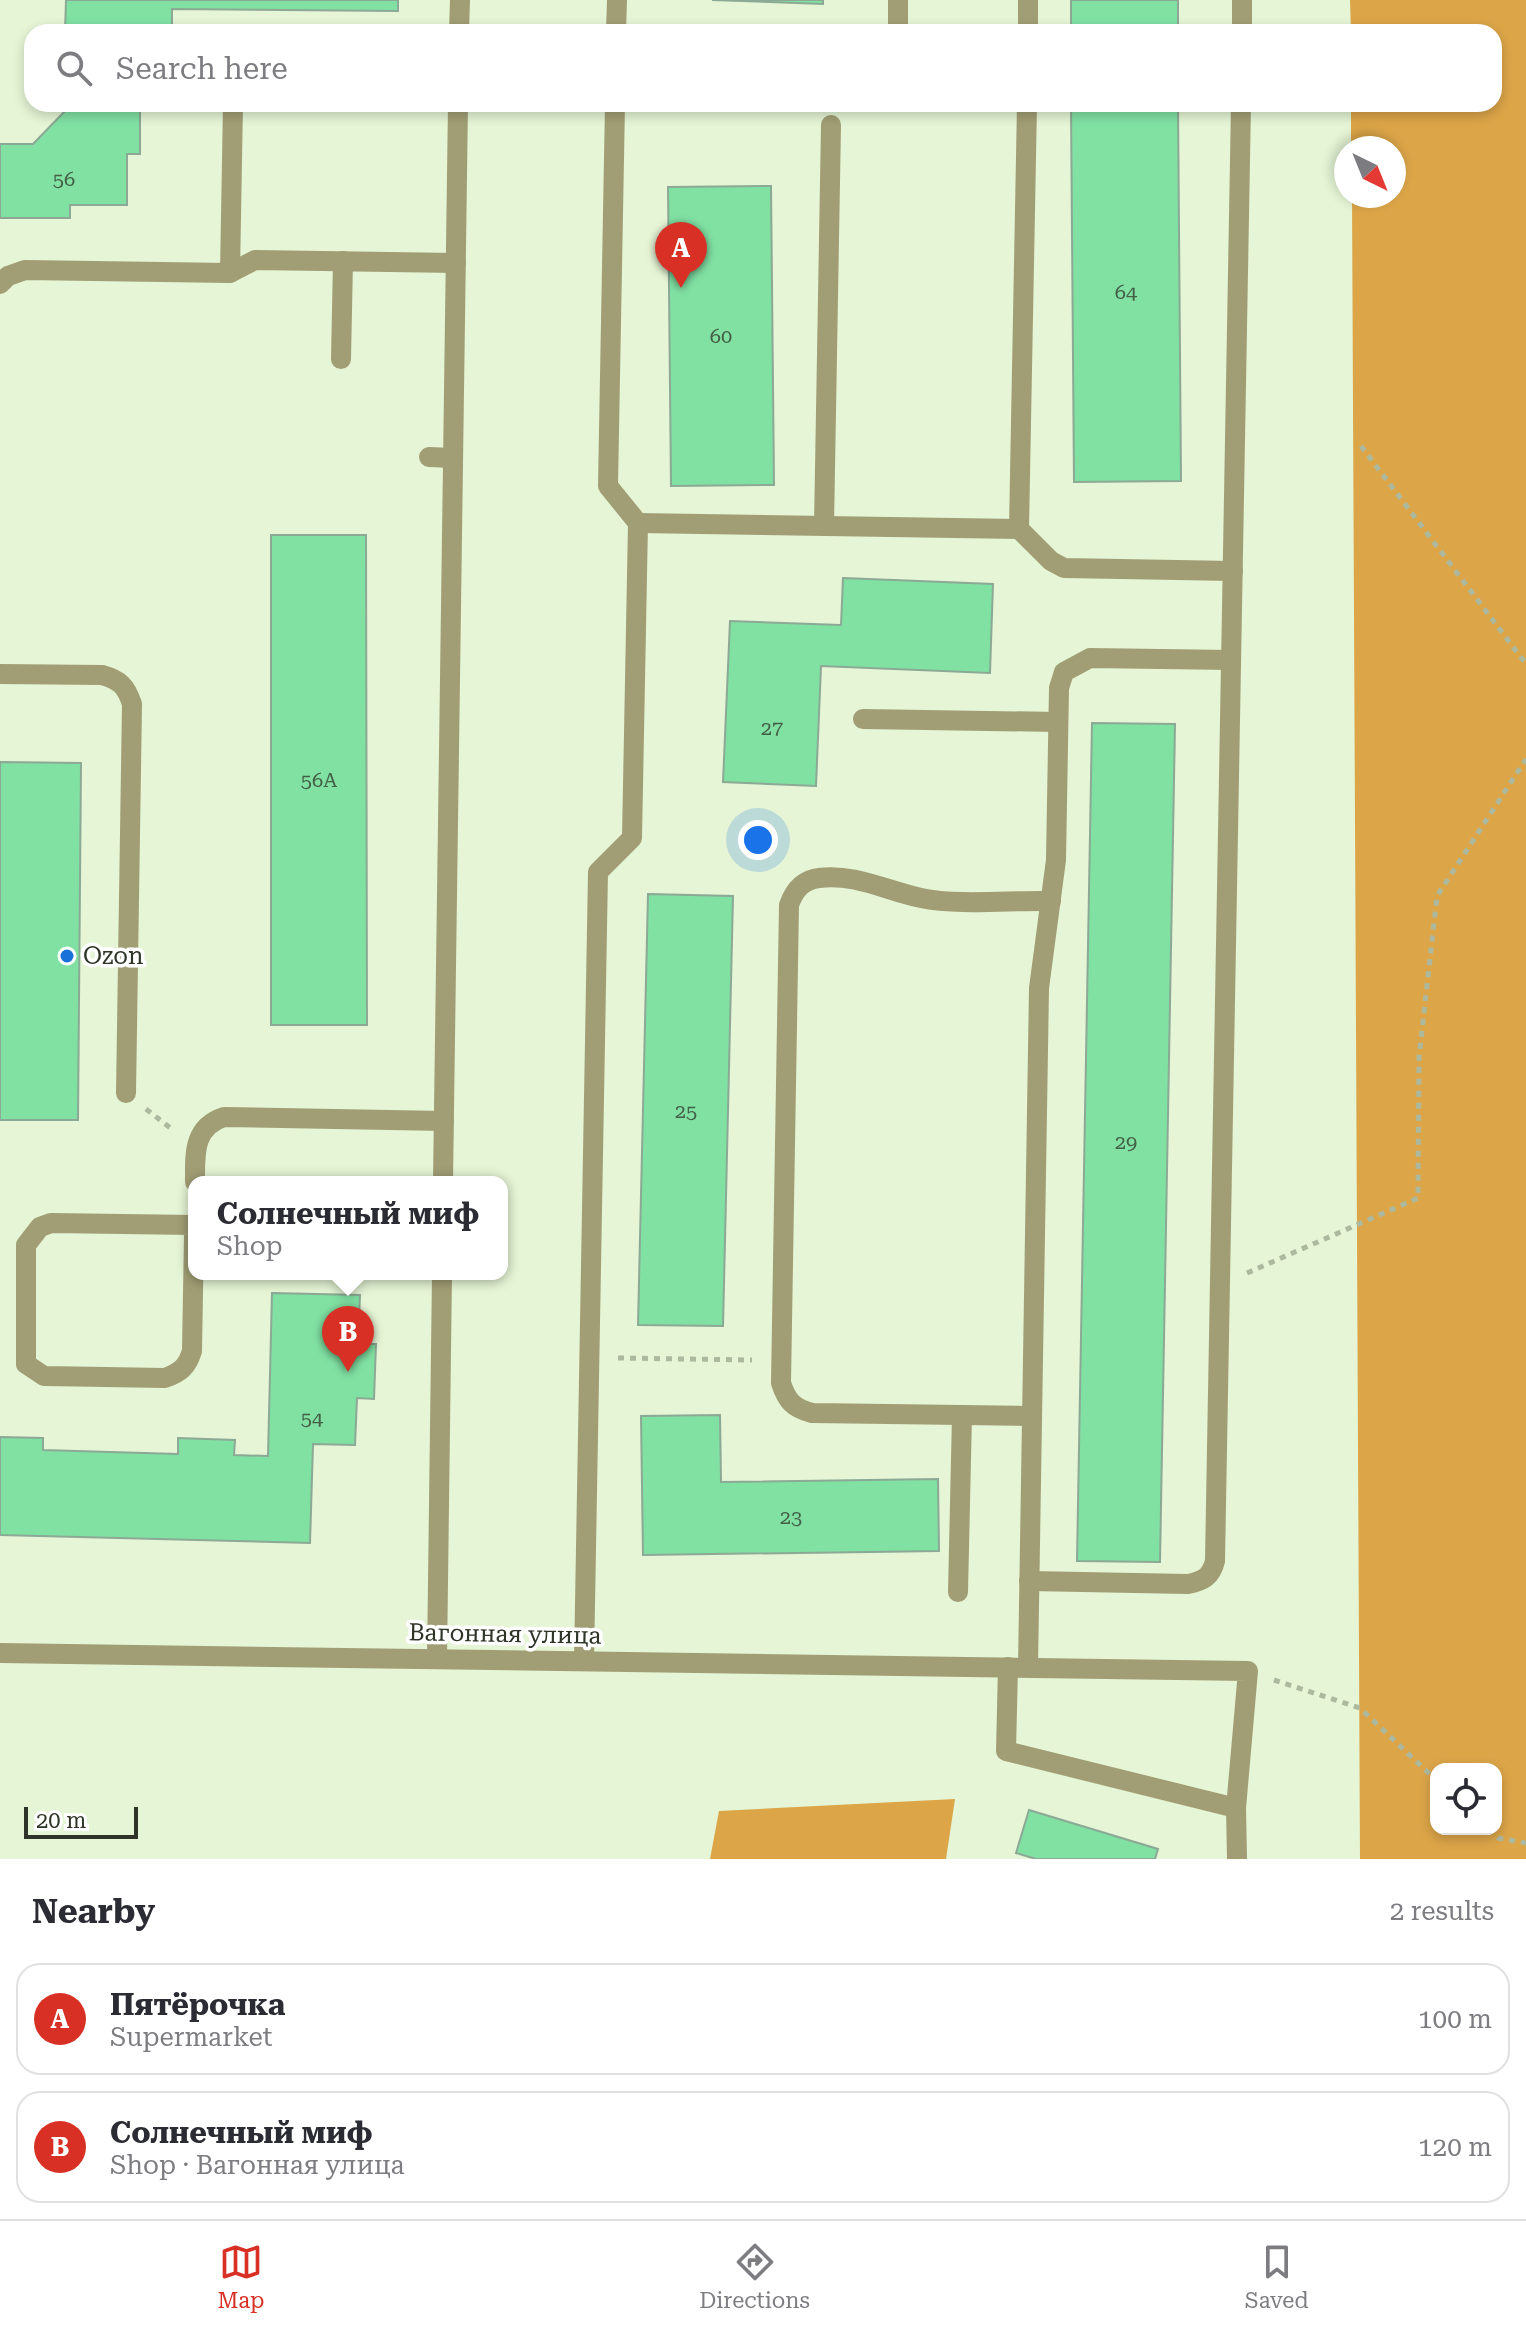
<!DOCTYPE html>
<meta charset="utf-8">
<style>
:root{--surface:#fff;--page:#f2f2f3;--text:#2b2b33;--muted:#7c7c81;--line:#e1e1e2;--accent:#d93025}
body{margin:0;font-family:"Roboto Serif",serif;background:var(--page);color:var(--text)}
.controls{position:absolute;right:24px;bottom:24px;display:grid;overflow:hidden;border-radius:16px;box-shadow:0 4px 12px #0003}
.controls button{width:72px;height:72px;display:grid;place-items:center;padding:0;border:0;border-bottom:2px solid var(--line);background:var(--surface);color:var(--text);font:40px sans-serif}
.compass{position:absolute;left:1334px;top:136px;width:72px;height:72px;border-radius:50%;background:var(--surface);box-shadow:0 4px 12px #0003;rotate:137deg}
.scale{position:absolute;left:24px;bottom:20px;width:114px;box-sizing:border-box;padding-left:8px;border:4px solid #2e3427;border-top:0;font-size:22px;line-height:28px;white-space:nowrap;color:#2e3427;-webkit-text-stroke:6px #fff;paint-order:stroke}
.you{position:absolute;left:758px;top:840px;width:28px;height:28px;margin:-20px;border:6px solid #fff;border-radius:50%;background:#1a73e8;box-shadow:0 0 0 12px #1a73e833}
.badge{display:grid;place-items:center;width:52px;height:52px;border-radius:50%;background:var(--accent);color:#fff;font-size:26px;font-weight:700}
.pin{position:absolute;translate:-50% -66px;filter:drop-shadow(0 2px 4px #0008)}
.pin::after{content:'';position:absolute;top:42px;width:28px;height:24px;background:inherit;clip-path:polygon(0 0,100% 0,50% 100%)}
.popup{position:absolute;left:188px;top:1176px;width:320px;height:104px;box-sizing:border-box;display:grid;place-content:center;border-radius:16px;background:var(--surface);filter:drop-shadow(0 2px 6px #0005);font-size:26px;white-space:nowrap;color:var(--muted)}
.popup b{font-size:30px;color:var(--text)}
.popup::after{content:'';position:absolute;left:50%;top:100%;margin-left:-16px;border:16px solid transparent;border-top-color:var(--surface)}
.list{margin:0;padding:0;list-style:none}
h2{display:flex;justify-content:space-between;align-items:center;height:104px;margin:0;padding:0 32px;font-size:34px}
h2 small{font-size:26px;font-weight:400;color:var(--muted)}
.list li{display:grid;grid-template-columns:52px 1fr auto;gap:24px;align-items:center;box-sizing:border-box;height:112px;margin:0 16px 16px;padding:0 16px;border:2px solid var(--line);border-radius:24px}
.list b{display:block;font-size:30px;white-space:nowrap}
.list p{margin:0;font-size:26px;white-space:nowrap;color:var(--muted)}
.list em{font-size:26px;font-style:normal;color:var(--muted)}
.icon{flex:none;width:44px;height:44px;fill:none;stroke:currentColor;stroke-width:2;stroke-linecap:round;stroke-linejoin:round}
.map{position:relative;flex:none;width:1526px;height:1859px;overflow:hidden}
.search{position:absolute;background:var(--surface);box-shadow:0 4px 12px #0003;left:24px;right:24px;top:24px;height:88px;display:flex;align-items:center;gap:20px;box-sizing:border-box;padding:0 28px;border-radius:24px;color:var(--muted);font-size:30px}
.sheet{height:360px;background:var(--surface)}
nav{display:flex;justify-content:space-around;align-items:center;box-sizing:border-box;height:112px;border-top:2px solid var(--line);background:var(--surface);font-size:22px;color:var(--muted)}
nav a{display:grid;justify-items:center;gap:4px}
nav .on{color:var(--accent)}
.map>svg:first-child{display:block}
.forest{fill:#dca548;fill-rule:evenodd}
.building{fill:#81e1a3;stroke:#8ba994;stroke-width:2}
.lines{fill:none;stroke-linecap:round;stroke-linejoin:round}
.path{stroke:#acb99f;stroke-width:5;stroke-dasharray:6 6;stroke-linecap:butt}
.minor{stroke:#a19e75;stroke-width:20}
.poi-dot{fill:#1870d9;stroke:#fff;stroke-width:3}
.labels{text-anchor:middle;stroke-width:7;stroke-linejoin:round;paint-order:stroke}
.number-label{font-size:20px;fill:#435f46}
.poi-label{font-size:24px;fill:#2e3427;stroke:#fff;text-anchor:start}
.street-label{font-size:24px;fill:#2e3427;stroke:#fff}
</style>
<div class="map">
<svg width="1526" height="1859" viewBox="0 0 1526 1859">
<rect width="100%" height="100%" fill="#e5f5d5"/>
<!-- forest -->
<g class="forest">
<path d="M1350,0H1526V1859H1360L1352,196H1394V148H1351V104H1494V32H1351ZM1436,1769H1496V1829H1436Z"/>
<polygon points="955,1799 946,1859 710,1859 719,1811"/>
</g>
<!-- building -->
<g class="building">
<polygon points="66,0 398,0 398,11 172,9 172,32 65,32"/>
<polygon points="712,0 823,0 823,4"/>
<rect x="1071" y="0" width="107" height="32"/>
<polygon points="65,104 140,104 140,154 127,154 127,205 70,205 70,218 0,218 0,144 33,144 65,111"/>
<polygon points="1071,104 1178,104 1181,481 1074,482"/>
<polygon points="771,186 774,485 671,486 668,187"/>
<polygon points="271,535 366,535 367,1025 271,1025"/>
<polygon points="843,578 993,584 990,673 821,666 816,786 723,782 730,621 841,625"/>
<polygon points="1092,723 1175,724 1160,1562 1077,1561"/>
<polygon points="0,762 81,763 78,1120 0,1120"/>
<polygon points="648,894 733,896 723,1326 638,1325"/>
<polygon points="272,1293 360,1295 358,1344 376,1344 374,1399 357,1398 355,1445 313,1444 310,1543 0,1535 0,1437 43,1438 43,1450 178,1454 178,1438 235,1440 234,1455 268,1456"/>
<polygon points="720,1415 721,1482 938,1479 939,1551 643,1555 641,1416"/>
<polygon points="1029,1810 1158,1849 1155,1859 1036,1859 1016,1853"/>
</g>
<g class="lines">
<!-- path -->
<g class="path">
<polyline points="1361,446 1526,664"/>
<polyline points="146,1109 173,1130"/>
<polyline points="1247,1273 1418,1198 1419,1057 1437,896 1526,759"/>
<polyline points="618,1358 752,1360"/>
<polyline points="1274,1680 1360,1708 1436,1780"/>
<polyline points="1489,1829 1498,1838 1526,1843"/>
</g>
<!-- minor -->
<g class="minor">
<polyline points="459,32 460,0"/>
<polyline points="616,32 617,0"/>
<polyline points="898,32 898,0"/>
<polyline points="1028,32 1028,0"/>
<polyline points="1242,32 1242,0"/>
<polyline points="1027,104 1019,529 1051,561 1064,568 1233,571"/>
<polyline points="230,273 255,260 456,263"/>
<polyline points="0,284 8,276 25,270 230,273 233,104"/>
<polyline points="341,359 343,261"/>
<polyline points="429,457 453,458"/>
<polyline points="638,523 1019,529"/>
<polyline points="824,526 831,125"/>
<path d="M0,674L102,675C120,680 126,686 132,704L126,1093"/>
<polyline points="863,719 1058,722"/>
<path d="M195,1182C195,1154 193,1127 224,1117L444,1121"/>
<polyline points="443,1182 458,104"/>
<path d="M194,1225L51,1223L40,1227L26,1245V1364L44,1376L165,1378C181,1372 187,1367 192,1351L194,1235"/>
<path d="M1032,1416L812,1413C793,1408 787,1401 781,1383L789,905C794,891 802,880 819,878C854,873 887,891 921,898C959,906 1011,900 1051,901"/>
<path d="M1029,1581L1188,1584C1203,1581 1211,1577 1215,1561L1241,104"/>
<polyline points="958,1592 962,1415"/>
<polyline points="0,1653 1248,1671 1236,1808 1237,1859"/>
<polyline points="437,1659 442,1274"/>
<polyline points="584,1661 598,872 632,838 638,523 608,486 615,104"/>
<polyline points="1008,1667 1006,1751 1236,1808"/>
<polyline points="1028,1667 1039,988 1056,860 1059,688 1064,672 1090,658 1231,660"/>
</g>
</g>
<!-- markers -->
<circle class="poi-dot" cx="67" cy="956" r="8"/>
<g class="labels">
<!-- number labels -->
<g class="number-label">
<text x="64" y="186">56</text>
<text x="1126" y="299">64</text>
<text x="721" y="343">60</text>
<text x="772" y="735">27</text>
<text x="319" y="787">56А</text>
<text x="686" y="1118">25</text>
<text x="1126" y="1149">29</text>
<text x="312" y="1425">54</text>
<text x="791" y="1524">23</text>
</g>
<!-- poi labels -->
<g class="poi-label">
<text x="83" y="964">Ozon</text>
</g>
<!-- street labels -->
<g class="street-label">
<text transform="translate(505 1634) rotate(1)" y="8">Вагонная улица</text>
</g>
</g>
</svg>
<div class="controls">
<button><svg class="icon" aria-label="locate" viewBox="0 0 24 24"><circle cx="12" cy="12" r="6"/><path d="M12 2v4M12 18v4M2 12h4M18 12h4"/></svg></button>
</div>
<svg class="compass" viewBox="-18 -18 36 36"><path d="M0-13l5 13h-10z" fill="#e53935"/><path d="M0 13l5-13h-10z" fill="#7c7c81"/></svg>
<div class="scale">20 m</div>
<div class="you"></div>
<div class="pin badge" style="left:681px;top:288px">A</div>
<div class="pin badge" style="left:348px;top:1372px">B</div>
<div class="popup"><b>Солнечный миф</b>Shop</div>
<div class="search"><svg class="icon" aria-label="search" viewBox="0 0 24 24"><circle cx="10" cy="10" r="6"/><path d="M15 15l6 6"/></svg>Search here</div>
</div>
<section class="sheet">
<h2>Nearby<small>2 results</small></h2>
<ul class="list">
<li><span class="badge">A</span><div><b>Пятёрочка</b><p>Supermarket</p></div><em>100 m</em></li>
<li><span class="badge">B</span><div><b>Солнечный миф</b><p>Shop · Вагонная улица</p></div><em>120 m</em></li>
</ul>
</section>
<nav>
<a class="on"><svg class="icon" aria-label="map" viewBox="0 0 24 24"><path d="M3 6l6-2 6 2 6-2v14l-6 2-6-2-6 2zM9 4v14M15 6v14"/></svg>Map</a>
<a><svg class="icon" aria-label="directions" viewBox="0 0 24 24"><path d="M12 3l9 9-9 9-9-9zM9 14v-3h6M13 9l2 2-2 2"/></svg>Directions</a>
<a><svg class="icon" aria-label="saved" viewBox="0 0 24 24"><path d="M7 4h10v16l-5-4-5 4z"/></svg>Saved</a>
</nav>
